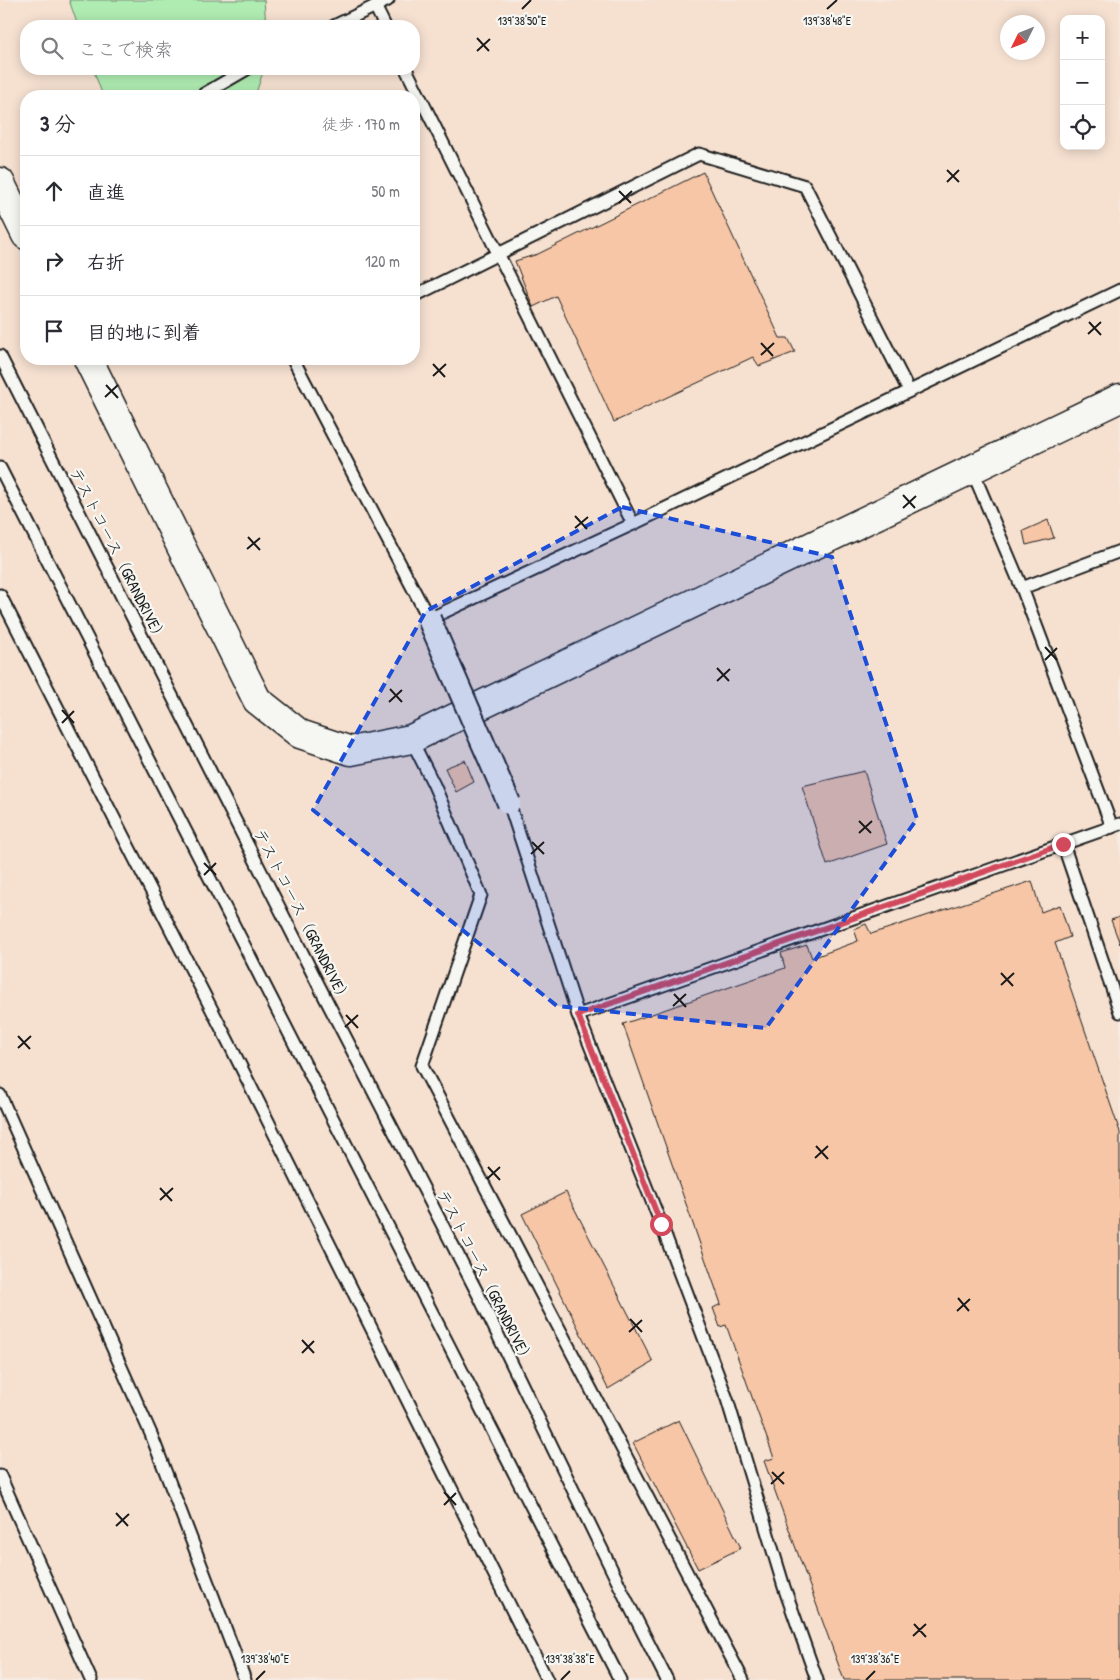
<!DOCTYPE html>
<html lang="ja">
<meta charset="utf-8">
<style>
:root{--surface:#fff;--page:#f2f2f3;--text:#2b2b33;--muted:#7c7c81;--line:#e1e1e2}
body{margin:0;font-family:"Patrick Hand","Klee One",sans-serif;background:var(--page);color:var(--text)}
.controls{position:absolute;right:15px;top:15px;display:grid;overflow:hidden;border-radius:10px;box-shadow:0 2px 12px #0003}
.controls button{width:45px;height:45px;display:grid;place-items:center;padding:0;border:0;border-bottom:1px solid var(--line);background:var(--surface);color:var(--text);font:25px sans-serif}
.compass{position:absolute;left:1000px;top:15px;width:45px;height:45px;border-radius:50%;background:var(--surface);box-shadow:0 2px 12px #0003;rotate:227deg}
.stop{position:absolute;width:15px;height:15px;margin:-11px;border:4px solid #d1495b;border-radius:50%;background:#fff}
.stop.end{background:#d1495b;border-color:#fff;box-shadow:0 1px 5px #0008}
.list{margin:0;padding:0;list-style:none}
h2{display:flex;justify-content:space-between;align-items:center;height:65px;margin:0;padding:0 20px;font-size:21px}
h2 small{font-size:16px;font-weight:400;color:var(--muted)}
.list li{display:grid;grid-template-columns:32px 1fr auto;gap:15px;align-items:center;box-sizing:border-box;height:70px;padding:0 20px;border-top:1px solid var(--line)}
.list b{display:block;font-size:19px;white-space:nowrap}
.list em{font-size:16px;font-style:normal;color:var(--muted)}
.icon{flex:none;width:28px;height:28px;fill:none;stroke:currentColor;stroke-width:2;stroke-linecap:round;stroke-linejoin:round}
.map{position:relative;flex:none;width:1120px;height:1680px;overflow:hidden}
.search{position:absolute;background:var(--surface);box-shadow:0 2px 12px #0003;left:20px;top:20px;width:400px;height:55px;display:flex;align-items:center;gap:12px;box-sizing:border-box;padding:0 18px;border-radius:20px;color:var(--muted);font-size:19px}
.panel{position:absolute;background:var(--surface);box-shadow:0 2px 12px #0003;left:20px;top:90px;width:400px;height:275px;border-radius:20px}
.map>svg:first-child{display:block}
.built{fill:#f6e1d1;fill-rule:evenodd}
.green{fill:#afecb2;stroke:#668467}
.building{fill:#f7c6a6;stroke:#1c1c1c}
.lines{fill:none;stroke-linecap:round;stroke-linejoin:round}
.lane-casing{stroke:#1c1c1c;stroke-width:15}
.secondary-casing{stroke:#1c1c1c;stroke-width:31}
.lane{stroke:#f6f6f2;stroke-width:11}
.secondary{stroke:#f6f6f2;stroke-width:28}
.street-bridge-casing{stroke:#1c1c1c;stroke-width:26;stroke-linecap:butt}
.street-bridge{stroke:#f6f6f2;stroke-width:22}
.route{stroke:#d1495b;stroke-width:6}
.marked{fill:#1d4ed8;fill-opacity:0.2;stroke:#1d4ed8;stroke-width:4;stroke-dasharray:10 6;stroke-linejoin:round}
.ticks{fill:none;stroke:#1c1c1c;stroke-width:2}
.labels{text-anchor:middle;stroke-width:4.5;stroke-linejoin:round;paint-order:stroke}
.street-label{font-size:16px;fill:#1c1c1c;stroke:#f6f6f2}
.ticks-label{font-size:12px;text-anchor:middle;fill:#1c1c1c;stroke:#f6f6f2;stroke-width:4.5;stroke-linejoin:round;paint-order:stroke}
</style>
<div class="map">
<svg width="1120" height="1680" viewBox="0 0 1120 1680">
<rect width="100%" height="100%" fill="#f6ece3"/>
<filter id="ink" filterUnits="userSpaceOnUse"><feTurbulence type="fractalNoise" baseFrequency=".02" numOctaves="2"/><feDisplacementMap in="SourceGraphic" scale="10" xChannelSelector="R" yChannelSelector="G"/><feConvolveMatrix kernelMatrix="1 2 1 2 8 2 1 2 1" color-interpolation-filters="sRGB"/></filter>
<g filter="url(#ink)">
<!-- built -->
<path class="built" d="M0,0H1120V1680H0ZM1064,19H1101V146H1064ZM1008,22H1038V52H1008ZM26,26H414V69H26ZM26,96H414V359H26Z"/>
<!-- green -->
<g class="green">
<polygon points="69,0 264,0 266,26 78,26"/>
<polygon points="93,69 264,69 255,96 103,96"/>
</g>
<!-- building -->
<g class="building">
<polygon points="703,172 780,338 788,338 795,352 759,366 753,357 614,422 556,296 533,307 515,261 538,254"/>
<polygon points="1048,520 1054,538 1026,545 1023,531"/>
<polygon points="465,760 474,782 456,792 445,768"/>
<polygon points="864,771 887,844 827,865 802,786"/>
<polygon points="1032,881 1041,912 1060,905 1070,937 1055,943 1120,1132 1120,1680 844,1680 764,1461 774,1458 726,1325 720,1327 713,1308 721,1304 623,1024 785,968 781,953 807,945 812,958 858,941 854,929 866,924 871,934"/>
<polygon points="1120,917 1120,944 1111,920"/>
<polygon points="566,1192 653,1362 608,1389 522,1214"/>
<polygon points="679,1420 741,1548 698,1569 633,1443"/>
</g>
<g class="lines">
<defs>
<g id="lane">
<polyline points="375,6 385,26"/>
<polyline points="334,26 388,0"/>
<polyline points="406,69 633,524"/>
<polyline points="202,96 204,94 247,69"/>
<polyline points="414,296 699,154 805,186 909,391"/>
<polyline points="0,356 318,984 479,1296 627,1601 667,1680"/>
<polyline points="293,359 429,619 633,524 1120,290"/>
<polyline points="0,468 620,1680"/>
<polyline points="972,470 1022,588 1112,827"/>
<polyline points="1022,588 1120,551"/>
<polyline points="0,595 231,1047 547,1680"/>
<polyline points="411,739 434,785 481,895 422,1066 743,1680"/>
<polyline points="509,803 578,1015 661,1224 727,1399 784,1587 817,1680"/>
<polyline points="1063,844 1120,1012"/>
<polyline points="578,1015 1120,824"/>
<polyline points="0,1095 151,1434 245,1680"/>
<polyline points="0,1476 91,1680"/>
</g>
<g id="secondary">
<polyline points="0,182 26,235"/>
<polyline points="88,359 257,700 300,734 351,751 411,739 1120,398"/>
</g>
</defs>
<!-- lane casing -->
<use href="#lane" class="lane-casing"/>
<!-- secondary casing -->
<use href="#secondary" class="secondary-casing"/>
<!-- lane -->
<use href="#lane" class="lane"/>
<!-- secondary -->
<use href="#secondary" class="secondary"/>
<defs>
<polyline id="street-bridge" points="429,619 509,803"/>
</defs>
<!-- street-bridge casing -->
<use href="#street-bridge" class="street-bridge-casing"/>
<!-- street-bridge -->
<use href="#street-bridge" class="street-bridge"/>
</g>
</g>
<g class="lines" filter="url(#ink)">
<!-- route -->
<polyline class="route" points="661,1224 578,1015 1063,844"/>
</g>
<!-- marked area -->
<path class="marked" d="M622,507L832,557L917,819L766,1028L557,1006L313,810L426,611Z"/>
<!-- ticks -->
<path class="ticks" d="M522,9L531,0M827,9L837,0M477,38L489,51M477,51L490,39M947,170L959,182M947,182L959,170M619,191L631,203M619,203L632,191M1089,322L1101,335M1088,334L1101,322M761,343L773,356M761,355L774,343M433,364L445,377M433,376L446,364M106,385L118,398M105,397L118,385M903,495L915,508M903,508L916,496M575,516L587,529M575,528L588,517M248,537L260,550M247,549L260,538M1045,647L1057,660M1045,660L1057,648M717,668L729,681M717,681L730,669M390,689L402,702M389,702L402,690M62,710L74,723M62,723L74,711M859,821L871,833M859,833L872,821M532,842L544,854M531,854L544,842M204,863L216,875M204,875L216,863M1001,973L1013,986M1001,985L1014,973M674,994L686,1007M673,1006L686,994M346,1015L358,1028M345,1027L358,1015M18,1036L30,1049M18,1048L31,1036M816,1146L828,1159M815,1158L828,1146M488,1167L500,1180M487,1179L500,1167M160,1188L172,1201M160,1200L173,1188M958,1298L969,1311M957,1311L970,1299M630,1319L642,1332M629,1332L642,1320M302,1340L314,1353M302,1353L314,1341M772,1472L784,1484M771,1484L784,1472M444,1492L456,1505M444,1505L456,1493M116,1513L128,1526M116,1526L129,1514M914,1624L926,1637M913,1636L926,1624M256,1680L265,1671M561,1680L570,1671M866,1680L875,1671"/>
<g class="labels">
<!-- street labels -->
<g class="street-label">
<text transform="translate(119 555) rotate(63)" y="6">テストコース（GRANDRIVE）</text>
<text transform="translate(303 916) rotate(63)" y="6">テストコース（GRANDRIVE）</text>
<text transform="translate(486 1277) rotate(63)" y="6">テストコース（GRANDRIVE）</text>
</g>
</g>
<g class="ticks-label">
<text x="522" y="25">139°38'50"E</text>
<text x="827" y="25">139°38'48"E</text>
<text x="265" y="1663">139°38'40"E</text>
<text x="570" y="1663">139°38'38"E</text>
<text x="875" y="1663">139°38'36"E</text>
</g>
</svg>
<div class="controls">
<button>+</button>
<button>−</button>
<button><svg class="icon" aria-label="locate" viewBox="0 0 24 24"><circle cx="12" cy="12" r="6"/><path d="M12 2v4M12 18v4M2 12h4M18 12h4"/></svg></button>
</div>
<svg class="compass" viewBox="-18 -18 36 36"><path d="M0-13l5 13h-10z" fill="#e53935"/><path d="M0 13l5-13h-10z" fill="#7c7c81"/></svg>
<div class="stop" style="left:661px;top:1224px"></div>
<div class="stop end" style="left:1063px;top:844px"></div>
<div class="search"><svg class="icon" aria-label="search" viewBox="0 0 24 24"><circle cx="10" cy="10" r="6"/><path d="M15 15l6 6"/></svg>ここで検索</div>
<section class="panel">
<h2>3 分<small>徒歩 · 170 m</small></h2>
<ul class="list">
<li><svg class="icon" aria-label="ahead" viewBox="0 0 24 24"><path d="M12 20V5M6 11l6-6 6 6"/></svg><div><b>直進</b></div><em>50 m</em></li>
<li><svg class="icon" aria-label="right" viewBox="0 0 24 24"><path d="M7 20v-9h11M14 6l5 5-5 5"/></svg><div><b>右折</b></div><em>120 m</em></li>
<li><svg class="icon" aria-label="arrive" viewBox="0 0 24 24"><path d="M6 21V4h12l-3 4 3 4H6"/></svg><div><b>目的地に到着</b></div></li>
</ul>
</section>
</div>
